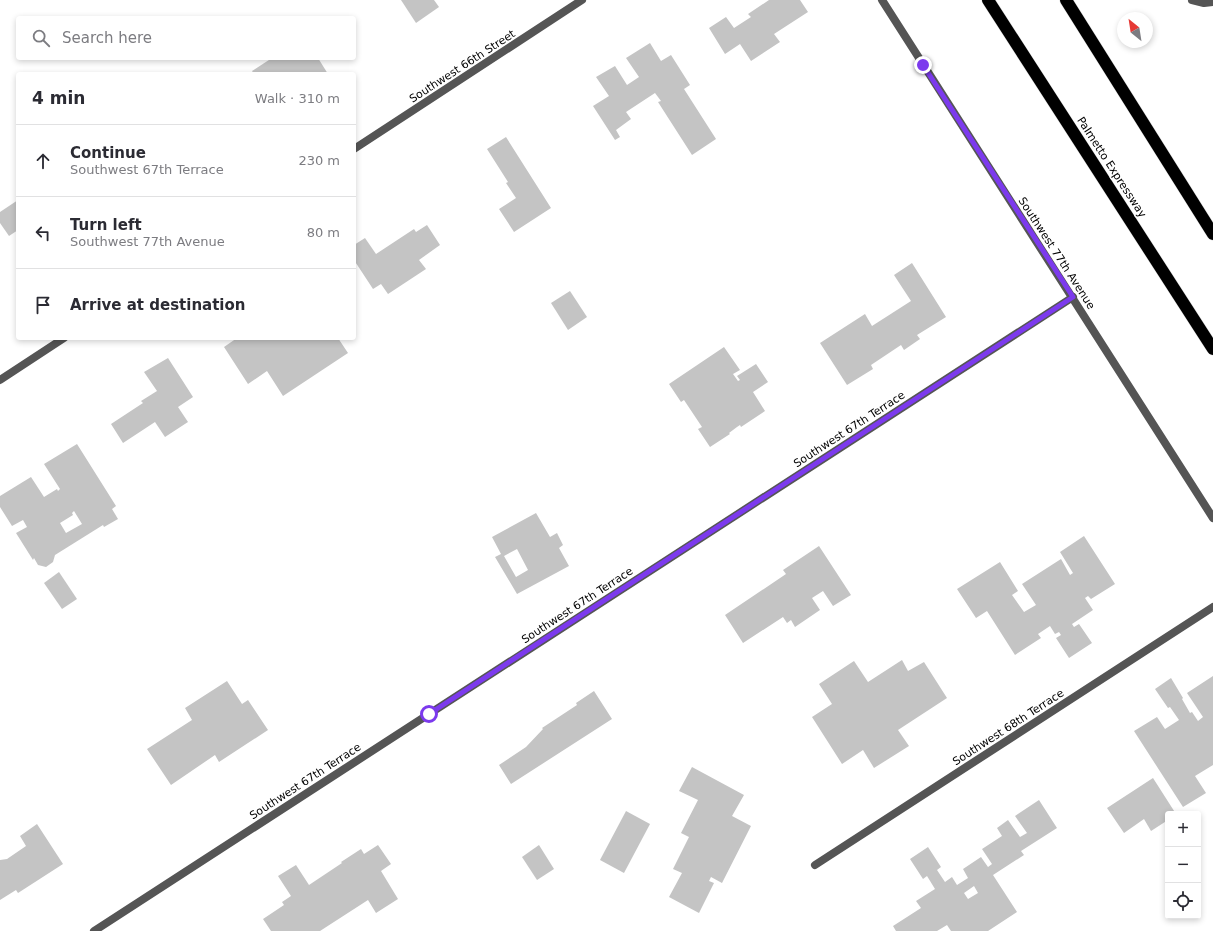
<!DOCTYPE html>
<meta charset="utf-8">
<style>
:root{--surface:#fff;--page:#f7f7f7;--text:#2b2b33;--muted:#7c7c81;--line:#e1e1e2}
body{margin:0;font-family:"DejaVu Sans",sans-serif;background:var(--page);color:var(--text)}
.controls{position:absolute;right:12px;bottom:12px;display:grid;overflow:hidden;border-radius:4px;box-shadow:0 2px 6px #0003}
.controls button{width:36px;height:36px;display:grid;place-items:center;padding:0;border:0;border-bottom:1px solid var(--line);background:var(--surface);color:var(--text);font:20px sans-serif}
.compass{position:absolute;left:1117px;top:12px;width:36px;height:36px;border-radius:50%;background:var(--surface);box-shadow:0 2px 6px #0003;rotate:330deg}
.stop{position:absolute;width:12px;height:12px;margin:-9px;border:3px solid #7c3aed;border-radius:50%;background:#fff}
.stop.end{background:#7c3aed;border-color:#fff;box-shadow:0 1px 4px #0008}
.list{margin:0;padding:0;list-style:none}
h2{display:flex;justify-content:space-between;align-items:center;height:52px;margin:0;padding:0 16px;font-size:17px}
h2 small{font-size:13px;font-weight:400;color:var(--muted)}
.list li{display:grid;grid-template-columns:26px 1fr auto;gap:12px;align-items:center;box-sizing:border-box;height:72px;padding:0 16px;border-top:1px solid var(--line)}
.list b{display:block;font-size:15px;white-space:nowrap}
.list p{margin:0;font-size:13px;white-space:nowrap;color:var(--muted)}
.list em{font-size:13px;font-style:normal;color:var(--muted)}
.icon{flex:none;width:22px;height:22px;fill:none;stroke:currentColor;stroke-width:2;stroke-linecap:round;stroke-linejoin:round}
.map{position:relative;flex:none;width:1213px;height:931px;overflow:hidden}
.search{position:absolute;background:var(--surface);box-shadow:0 2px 6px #0003;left:16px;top:16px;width:340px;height:44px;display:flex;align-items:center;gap:10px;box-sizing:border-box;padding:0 14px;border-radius:4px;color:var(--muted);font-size:15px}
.panel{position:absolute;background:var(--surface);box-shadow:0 2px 6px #0003;left:16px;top:72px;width:340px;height:268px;border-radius:4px}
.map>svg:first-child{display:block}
.building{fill:#c4c4c4;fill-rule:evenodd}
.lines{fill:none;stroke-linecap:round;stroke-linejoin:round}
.motorway-casing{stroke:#dbdbdb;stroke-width:13}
.minor{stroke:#555;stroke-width:8}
.tertiary{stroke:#555;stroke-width:8}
.motorway{stroke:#000;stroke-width:12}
.route{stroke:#7c3aed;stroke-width:5}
.labels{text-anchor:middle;stroke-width:3;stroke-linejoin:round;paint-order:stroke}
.street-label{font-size:11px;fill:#000;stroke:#fff}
</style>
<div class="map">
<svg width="1213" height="931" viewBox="0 0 1213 931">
<rect width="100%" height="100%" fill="#fff"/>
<!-- building -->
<g class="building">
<polygon points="401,0 434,0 439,7 416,23"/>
<polygon points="769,0 800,0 808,12 774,34 780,42 751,61 740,44 725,54 709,28 726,17 734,28 751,17 748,14"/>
<polygon points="650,43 661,61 671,55 690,85 684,89 716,139 692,155 658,102 661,101 655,93 626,112 631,119 616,130 620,137 615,140 593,106 609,96 596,77 615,66 627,85 639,77 626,58"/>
<polygon points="272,58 318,58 328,74 254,74 252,71"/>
<polygon points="506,137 551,208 514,232 499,209 516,198 506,183 508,182 487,149"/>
<polygon points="18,200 18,230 9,236 0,223 0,212"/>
<polygon points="427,225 440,245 419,260 426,269 388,294 381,284 373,289 354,260 354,245 365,238 376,254 414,229 416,232"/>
<polygon points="912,263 946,317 917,335 920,339 904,350 901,345 871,365 873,369 847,385 820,343 865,314 872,326 911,301 894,275"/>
<polygon points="570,291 587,317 568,330 551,303"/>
<polygon points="237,338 338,338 348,353 283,396 267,371 248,384 224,347"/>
<polygon points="724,347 740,370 733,374 738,381 740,380 737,376 756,364 768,382 753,392 765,411 741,427 740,425 737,427 729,433 730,434 710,447 698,429 702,427 684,400 681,402 669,384"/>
<polygon points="168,358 193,397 178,407 188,422 165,437 155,422 123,443 111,424 143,403 141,401 157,391 144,372"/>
<path d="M77,444L116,506L112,509L118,519L104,527L103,525L55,555L53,562L46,567L38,565L34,558L33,560L16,533L27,527L23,520L12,526L0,507V496L31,477L44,497L57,489L58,491L60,489L44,464ZM74,511L82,524L66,533L60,523L73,515L72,513Z"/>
<path d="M536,513L550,537L557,533L563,545L559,548L569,566L517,594L495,557L501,554L492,537ZM517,549L528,570L516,577L504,556Z"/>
<polygon points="1084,536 1115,584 1091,599 1088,596 1085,598 1093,610 1072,624 1074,627 1079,624 1092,643 1069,658 1056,638 1061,635 1059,632 1055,634 1050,626 1038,634 1041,638 1015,655 987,611 976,618 957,589 1000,562 1018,591 1012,595 1024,612 1036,605 1022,584 1061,559 1070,575 1073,573 1060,552"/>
<polygon points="819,546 851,595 833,606 823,591 812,598 820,610 795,627 791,620 787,623 783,617 743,643 725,615 786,574 783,570"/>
<polygon points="59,572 77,599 62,609 44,583"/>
<polygon points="902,660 908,671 924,662 947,698 898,730 909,746 874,768 863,750 842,764 812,717 832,704 819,684 854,661 868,682"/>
<polygon points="1213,676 1213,765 1195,776 1206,793 1183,807 1134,731 1157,717 1165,729 1179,720 1170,707 1168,708 1155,689 1171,678 1183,698 1182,699 1190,713 1192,712 1198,721 1203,717 1187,693"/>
<polygon points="227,681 242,704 248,700 268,730 219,762 215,755 171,785 147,749 192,720 185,708"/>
<polygon points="594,691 612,719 511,784 499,765 526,747 543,729 542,728 577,705 576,703"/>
<polygon points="692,767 744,795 732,816 751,826 722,883 711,877 709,881 714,883 699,913 669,897 682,873 673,869 689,837 681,833 698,800 679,791"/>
<polygon points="1153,778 1176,814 1168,814 1168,820 1151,831 1144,819 1124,833 1107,808"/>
<path d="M1039,800L1057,828L1021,851L1024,855L993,875L1017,912L988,931H951L947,925L937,931H896L893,926L921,908L916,901L935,889L927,876L923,879L910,859L928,847L941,867L937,870L945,882L952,877L957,885L968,878L963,869L981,857L988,867L992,864L982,849L1002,836L997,828L1008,820L1020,837L1027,833L1015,816ZM974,886L978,893L968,899L964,893Z"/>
<polygon points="626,811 650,824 624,873 600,860"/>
<polygon points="37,824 63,864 18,893 16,890 0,900 0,860 7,859 26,846 20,836"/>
<polygon points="378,845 391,864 381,871 398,899 376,913 368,900 320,931 271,931 263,919 284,905 282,902 291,896 278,876 296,865 309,885 342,863 341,862 361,849 364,854"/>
<polygon points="539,845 554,869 537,880 522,857"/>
</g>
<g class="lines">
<defs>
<g id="motorway">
<polyline points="988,0 1213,349"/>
<polyline points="1066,0 1213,234"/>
</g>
</defs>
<!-- motorway casing -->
<use href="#motorway" class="motorway-casing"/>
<!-- minor -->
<g class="minor">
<polyline points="1192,0 1204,3 1213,2"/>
<polyline points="354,149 582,0"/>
<polyline points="0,380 64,338"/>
<polyline points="815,865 1213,607"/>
<polyline points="94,931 1073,297"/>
</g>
<!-- tertiary -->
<polyline class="tertiary" points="882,0 1213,518"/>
<!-- motorway -->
<use href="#motorway" class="motorway"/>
</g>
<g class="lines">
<!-- route -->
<polyline class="route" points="429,714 1073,297 923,65"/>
</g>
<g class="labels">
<!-- street labels -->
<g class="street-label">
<text transform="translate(462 66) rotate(-33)" y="4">Southwest 66th Street</text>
<text transform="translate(1112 167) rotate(57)" y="4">Palmetto Expressway</text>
<text transform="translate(1057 253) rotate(57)" y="4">Southwest 77th Avenue</text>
<text transform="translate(849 429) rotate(-33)" y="4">Southwest 67th Terrace</text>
<text transform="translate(577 605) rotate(-33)" y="4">Southwest 67th Terrace</text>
<text transform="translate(1008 727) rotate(-33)" y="4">Southwest 68th Terrace</text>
<text transform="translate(305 781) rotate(-33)" y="4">Southwest 67th Terrace</text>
</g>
</g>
</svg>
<div class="controls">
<button>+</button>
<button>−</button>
<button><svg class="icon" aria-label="locate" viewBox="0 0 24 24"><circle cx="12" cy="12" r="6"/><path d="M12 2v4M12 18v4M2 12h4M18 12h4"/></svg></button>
</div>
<svg class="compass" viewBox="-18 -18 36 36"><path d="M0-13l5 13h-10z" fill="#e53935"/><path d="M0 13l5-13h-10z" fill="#7c7c81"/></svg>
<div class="stop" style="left:429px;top:714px"></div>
<div class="stop end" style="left:923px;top:65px"></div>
<div class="search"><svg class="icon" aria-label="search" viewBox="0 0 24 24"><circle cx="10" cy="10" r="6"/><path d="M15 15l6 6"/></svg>Search here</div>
<section class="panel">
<h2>4 min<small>Walk · 310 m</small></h2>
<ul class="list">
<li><svg class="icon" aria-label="ahead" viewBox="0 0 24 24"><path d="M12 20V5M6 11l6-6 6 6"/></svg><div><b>Continue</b><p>Southwest 67th Terrace</p></div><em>230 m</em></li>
<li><svg class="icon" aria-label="left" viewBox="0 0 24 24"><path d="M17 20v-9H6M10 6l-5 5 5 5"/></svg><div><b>Turn left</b><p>Southwest 77th Avenue</p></div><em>80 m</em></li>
<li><svg class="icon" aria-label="arrive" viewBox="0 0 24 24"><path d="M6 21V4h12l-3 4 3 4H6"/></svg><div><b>Arrive at destination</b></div></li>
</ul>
</section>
</div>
